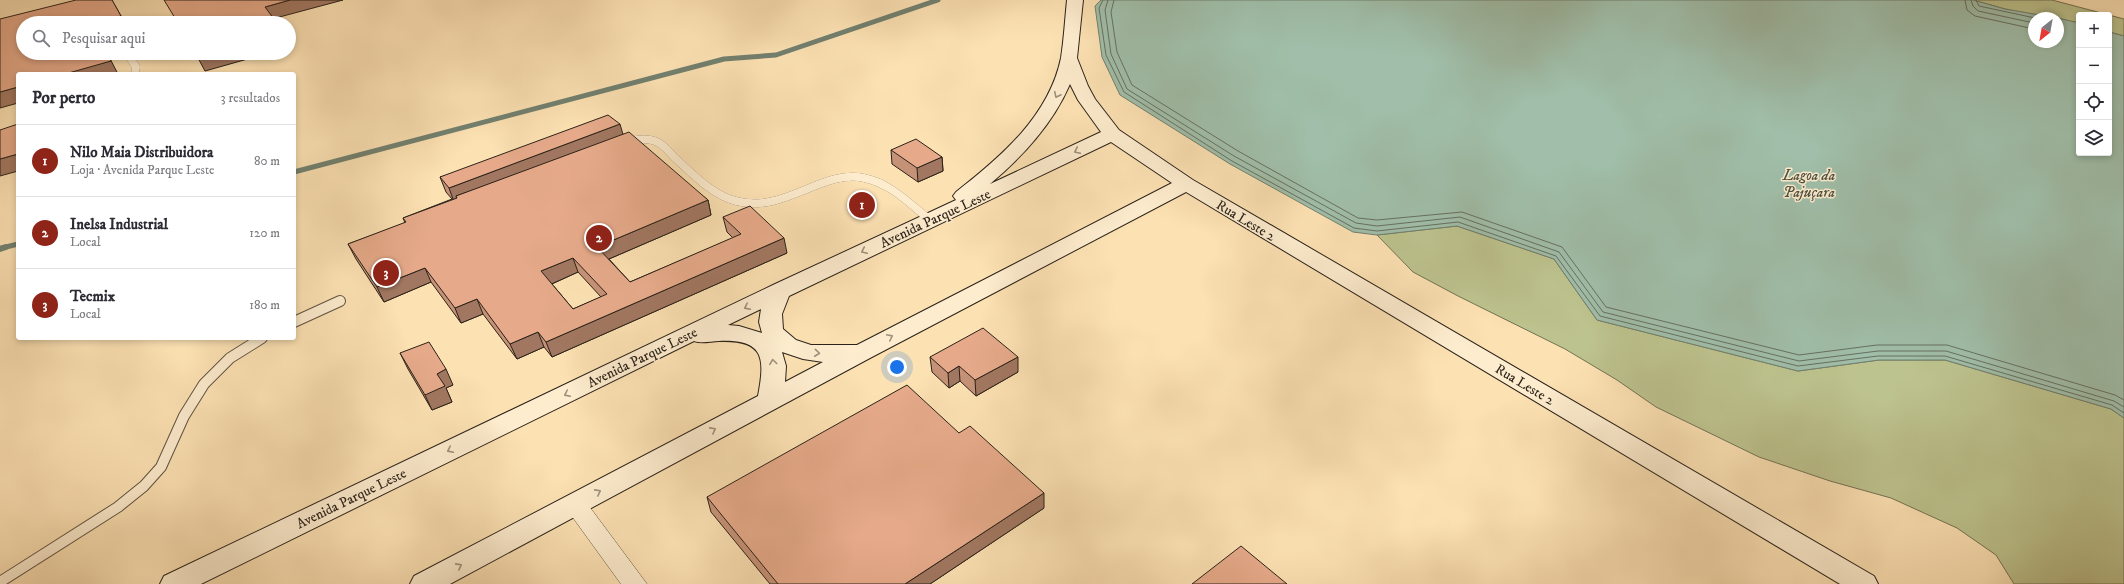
<!DOCTYPE html>
<html lang="pt">
<meta charset="utf-8">
<style>
:root{--surface:#fff;--page:#f2f2f3;--text:#2b2b33;--muted:#7c7c81;--line:#e1e1e2;--accent:#8f2418}
body{margin:0;font-family:"IM FELL DW Pica",serif;background:var(--page);color:var(--text)}
.controls{position:absolute;right:12px;top:12px;display:grid;overflow:hidden;border-radius:4px;box-shadow:0 2px 6px #0003}
.controls button{width:36px;height:36px;display:grid;place-items:center;padding:0;border:0;border-bottom:1px solid var(--line);background:var(--surface);color:var(--text);font:20px sans-serif}
.compass{position:absolute;left:2028px;top:12px;width:36px;height:36px;border-radius:50%;background:var(--surface);box-shadow:0 2px 6px #0003;rotate:211deg}
.you{position:absolute;left:897px;top:367px;width:14px;height:14px;margin:-10px;border:3px solid #fff;border-radius:50%;background:#1a73e8;box-shadow:0 0 0 6px #1a73e833}
.badge{display:grid;place-items:center;width:26px;height:26px;border-radius:50%;background:var(--accent);color:#fff;font-size:13px;font-weight:700}
.pin{position:absolute;translate:-50% -50%;border:2px solid #fff;box-shadow:0 1px 4px #0006}
.list{margin:0;padding:0;list-style:none}
h2{display:flex;justify-content:space-between;align-items:center;height:52px;margin:0;padding:0 16px;font-size:17px}
h2 small{font-size:13px;font-weight:400;color:var(--muted)}
.list li{display:grid;grid-template-columns:26px 1fr auto;gap:12px;align-items:center;box-sizing:border-box;height:72px;padding:0 16px;border-top:1px solid var(--line)}
.list b{display:block;font-size:15px;white-space:nowrap}
.list p{margin:0;font-size:13px;white-space:nowrap;color:var(--muted)}
.list em{font-size:13px;font-style:normal;color:var(--muted)}
.icon{flex:none;width:22px;height:22px;fill:none;stroke:currentColor;stroke-width:2;stroke-linecap:round;stroke-linejoin:round}
.map{position:relative;flex:none;width:2124px;height:584px;overflow:hidden}
.search{position:absolute;background:var(--surface);box-shadow:0 2px 6px #0003;left:16px;top:16px;width:280px;height:44px;display:flex;align-items:center;gap:10px;box-sizing:border-box;padding:0 14px;border-radius:22px;color:var(--muted);font-size:15px}
.panel{position:absolute;background:var(--surface);box-shadow:0 2px 6px #0003;left:16px;top:72px;width:280px;height:268px;border-radius:4px}
.map>svg:first-child{display:block}
.green{fill:#bdc38e;stroke:#747254}
.water{fill:#a0bea9;stroke:#71806f}
.lines{fill:none;stroke-linecap:round;stroke-linejoin:round}
.shore{stroke:#667061;stroke-width:1}
.stream-far1{stroke:#71806f;stroke-width:5}
.stream{stroke:#71806f;stroke-width:6}
.lane-far1-casing{stroke:#5f5240;stroke-width:8}
.lane-casing{stroke:#5f5240;stroke-width:12}
.street-casing{stroke:#5f5240;stroke-width:1}
.secondary-casing{stroke:#2b2219;stroke-width:2}
.lane-far1{stroke:#fdecce;stroke-width:8}
.lane{stroke:#fdecce;stroke-width:10}
.street{fill:#fdecce;fill-rule:evenodd}
.secondary{fill:#fdecce;fill-rule:evenodd}
.wall{fill:#c69277;stroke:#2b2219;fill-rule:evenodd}
.shaded-wall{fill:#a17761;stroke:#2b2219}
.building{fill:#e6aa8a;stroke:#2b2219;fill-rule:evenodd}
.oneway{stroke:#9e917d}
.labels{text-anchor:middle;stroke-width:3;stroke-linejoin:round;paint-order:stroke}
.street-label{font-size:14px;fill:#2b2219;stroke:#fdecce}
.water-label{font-size:15px;font-style:italic;fill:#4e5144;stroke:#fdecce}
</style>
<div class="map">
<svg width="2124" height="584" viewBox="0 0 2124 584">
<rect width="100%" height="100%" fill="#fce1b3"/>
<filter id="stains"><feTurbulence type="fractalNoise" baseFrequency=".005" numOctaves="4"/><feColorMatrix values="0 0 0 0 .2 0 0 0 0 .09 0 0 0 0 .02 0 0 0 .5 -.17"/></filter>
<radialGradient id="worn" r=".72"><stop offset=".6" stop-color="#630" stop-opacity="0"/><stop offset="1" stop-color="#630" stop-opacity=".3"/></radialGradient>
<!-- green -->
<g class="green">
<polygon points="1973,0 2052,0 2124,19 2124,36 2109,32 2109,15 2079,15 2079,23 2005,9"/>
<polygon points="1457,226 1554,259 1597,320 1798,371 1879,360 1945,360 2111,409 2124,418 2124,584 2014,584 1996,555 1957,528 1891,498 1830,481 1759,457 1656,407 1617,380 1565,349 1458,296 1413,272 1377,235"/>
</g>
<!-- water -->
<polygon class="water" points="1101,0 1973,0 2005,9 2057,18 2034,18 2034,42 2058,42 2058,18 2079,23 2079,153 2109,153 2109,32 2124,36 2124,418 2111,409 1945,360 1879,360 1798,371 1597,320 1554,259 1457,226 1377,235 1353,232 1230,164 1120,95 1102,57 1095,6"/>
<g class="lines">
<!-- shore -->
<g class="shore">
<polyline points="1103,0 1099,8 1106,55 1124,92 1232,161 1354,228 1377,231 1458,222 1556,256 1600,316 1798,366 1878,356 1945,356 2112,405 2124,413"/>
<polyline points="1108,0 1105,10 1111,54 1127,89 1234,156 1356,223 1377,226 1460,217 1559,252 1603,312 1799,361 1878,351 1946,351 2114,401 2124,407"/>
<polyline points="1114,0 1111,12 1117,52 1132,85 1238,151 1358,218 1377,220 1462,212 1562,247 1606,307 1799,355 1877,345 1947,345 2115,395 2124,400"/>
<polyline points="1965,0 1967,10 1975,16 2034,29"/>
<polyline points="1971,0 1973,6 1978,11 2034,23"/>
<polyline points="1976,0 1979,6 2035,18"/>
</g>
<!-- stream-far1 -->
<g class="stream-far1">
<polyline points="294,172 724,59 776,55 938,0"/>
<polyline points="2,248 18,244"/>
</g>
<!-- stream -->
<polyline class="stream" points="0,249 6,247"/>
<defs>
<g id="lane-far1">
<polyline points="127,53 136,67 135,74"/>
<path d="M627,142C637,139 650,138 659,143C666,147 670,153 675,158C693,174 712,195 736,201C784,214 822,169 864,178C890,183 910,204 930,220"/>
</g>
<g id="lane">
<polyline points="294,322 340,301"/>
<polyline points="0,582 118,507 144,486 161,467 184,416 204,384 230,358 262,338"/>
</g>
<polygon id="street" points="575,495 583,498 647,584 621,584 563,504 567,498"/>
<path id="secondary" d="M1067,0H1083L1077,58L1088,86L1095,99L1119,130L1193,180L1874,576L1878,584H1840L1186,192L870,358L450,584H410L414,576L758,396C765,359 765,339 719,341C711,341 702,344 694,341L201,584H160L164,576L773,285L956,200L953,196L956,192C1001,157 1049,116 1061,58C1064,39 1065,19 1067,0ZM1070,84L1078,100L1101,132L990,184C1023,156 1052,125 1070,84ZM1111,142L1172,183L857,345H811L796,340L783,329L782,314L789,296ZM761,309L759,322L762,333L739,326L728,325ZM782,352L803,359L823,362L785,382L786,366Z"/>
</defs>
<!-- lane-far1 casing -->
<use href="#lane-far1" class="lane-far1-casing"/>
<!-- lane casing -->
<use href="#lane" class="lane-casing"/>
<!-- street casing -->
<use href="#street" class="street-casing"/>
<!-- secondary casing -->
<use href="#secondary" class="secondary-casing"/>
<!-- lane-far1 -->
<use href="#lane-far1" class="lane-far1"/>
<!-- lane -->
<use href="#lane" class="lane"/>
<!-- street -->
<use href="#street" class="street"/>
<!-- secondary -->
<use href="#secondary" class="secondary"/>
</g>
<!-- wall -->
<g class="wall">
<path d="M623,134L708,200L711,215L609,259L630,282L733,238L727,232L723,217L787,253L552,357L544,347L517,359L483,314L461,323L431,282L384,302L356,259L348,244L405,223L403,218L452,199L446,192L440,177ZM578,272L601,297L573,309L552,284Z"/>
<polygon points="891,150 942,157 943,171 918,182 892,164"/>
<polygon points="400,353 453,385 446,388 452,402 432,410 408,369"/>
<polygon points="930,357 1018,372 976,396 960,381 949,388 932,372"/>
<polygon points="959,433 1044,508 930,584 770,584 711,512 707,497"/>
</g>
<!-- shaded-wall -->
<g class="shaded-wall">
<polygon points="112,0 125,23 95,23"/>
<polygon points="290,0 343,0 272,19 265,7"/>
<polygon points="106,53 107,53 118,74 65,74"/>
<polygon points="216,53 269,53 205,71 198,58"/>
<polygon points="18,87 18,103 0,108 0,92"/>
<polygon points="620,124 624,138 456,196 458,201 454,202 449,188"/>
<polygon points="18,154 18,171 0,176 0,159"/>
<polygon points="942,157 943,171 918,182 917,168"/>
<polygon points="708,200 711,215 602,262 597,247"/>
<polygon points="784,238 787,253 552,357 546,342"/>
<polygon points="573,258 578,272 547,286 541,271"/>
<polygon points="425,268 431,282 384,302 377,287"/>
<polygon points="477,299 483,314 461,323 455,308"/>
<polygon points="538,332 544,347 517,359 510,344"/>
<polygon points="1018,357 1018,372 976,396 975,380"/>
<polygon points="959,366 960,381 949,388 948,373"/>
<polygon points="446,369 453,385 446,388 452,402 432,410 425,395 437,374"/>
<polygon points="1044,493 1044,508 930,584 905,584"/>
</g>
<!-- building -->
<g class="building">
<polygon points="76,0 112,0 121,16 95,23 23,23 23,53 106,53 111,61 65,74 18,74 18,87 0,92 0,19"/>
<polygon points="164,0 290,0 265,7 277,23 178,23"/>
<polygon points="195,53 216,53 198,58"/>
<polygon points="608,115 620,124 449,188 440,177"/>
<polygon points="18,124 18,154 0,159 0,130"/>
<path d="M629,132L708,200L597,247L630,282L741,234L723,217L750,206L784,238L546,342L538,332L510,344L477,299L455,308L425,268L377,287L348,244L406,222L403,218L457,198L456,196ZM573,258L607,294L573,309L541,271Z"/>
<polygon points="916,139 942,157 917,168 891,150"/>
<polygon points="983,328 1018,357 975,380 959,366 948,373 930,357"/>
<polygon points="429,342 446,369 437,374 445,386 425,395 400,353"/>
<polygon points="907,385 959,433 970,426 1044,493 905,584 778,584 707,497"/>
<polygon points="1241,546 1287,584 1192,584"/>
</g>
<!-- one-way arrows -->
<defs><path id="oneway-chevron" d="M-2-3.5L2.5 0L-2 3.5" fill="none" stroke-width="1.6" stroke-linecap="round" stroke-linejoin="round"/></defs>
<g class="oneway">
<use href="#oneway-chevron" transform="translate(1057 95) rotate(116)"/>
<use href="#oneway-chevron" transform="translate(1077 151) rotate(155)"/>
<use href="#oneway-chevron" transform="translate(864 251) rotate(155)"/>
<use href="#oneway-chevron" transform="translate(747 307) rotate(154)"/>
<use href="#oneway-chevron" transform="translate(890 337) rotate(-27)"/>
<use href="#oneway-chevron" transform="translate(817 353) rotate(6)"/>
<use href="#oneway-chevron" transform="translate(773 362) rotate(-98)"/>
<use href="#oneway-chevron" transform="translate(567 394) rotate(154)"/>
<use href="#oneway-chevron" transform="translate(713 430) rotate(-28)"/>
<use href="#oneway-chevron" transform="translate(450 450) rotate(154)"/>
<use href="#oneway-chevron" transform="translate(598 492) rotate(-28)"/>
<use href="#oneway-chevron" transform="translate(459 566) rotate(-28)"/>
</g>
<g class="labels">
<!-- street labels -->
<g class="street-label">
<text transform="translate(935 218) rotate(-25)" y="5">Avenida Parque Leste</text>
<text transform="translate(1246 220) rotate(31)" y="5">Rua Leste 2</text>
<text transform="translate(642 357) rotate(-26)" y="5">Avenida Parque Leste</text>
<text transform="translate(1525 384) rotate(31)" y="5">Rua Leste 2</text>
<text transform="translate(351 498) rotate(-26)" y="5">Avenida Parque Leste</text>
</g>
<!-- water labels -->
<g class="water-label">
<text x="1809" y="180">Lagoa da<tspan x="1809" dy="17">Pajuçara</tspan></text>
</g>
</g>
<rect width="100%" height="100%" filter="url(#stains)"/>
<rect width="100%" height="100%" fill="url(#worn)"/>
</svg>
<div class="controls">
<button>+</button>
<button>−</button>
<button><svg class="icon" aria-label="locate" viewBox="0 0 24 24"><circle cx="12" cy="12" r="6"/><path d="M12 2v4M12 18v4M2 12h4M18 12h4"/></svg></button>
<button><svg class="icon" aria-label="layers" viewBox="0 0 24 24"><path d="M12 4l9 5-9 5-9-5zM3 14l9 5 9-5"/></svg></button>
</div>
<svg class="compass" viewBox="-18 -18 36 36"><path d="M0-13l5 13h-10z" fill="#e53935"/><path d="M0 13l5-13h-10z" fill="#7c7c81"/></svg>
<div class="you"></div>
<div class="pin badge" style="left:862px;top:205px">1</div>
<div class="pin badge" style="left:599px;top:238px">2</div>
<div class="pin badge" style="left:386px;top:273px">3</div>
<div class="search"><svg class="icon" aria-label="search" viewBox="0 0 24 24"><circle cx="10" cy="10" r="6"/><path d="M15 15l6 6"/></svg>Pesquisar aqui</div>
<section class="panel">
<h2>Por perto<small>3 resultados</small></h2>
<ul class="list">
<li><span class="badge">1</span><div><b>Nilo Maia Distribuidora</b><p>Loja · Avenida Parque Leste</p></div><em>80 m</em></li>
<li><span class="badge">2</span><div><b>Inelsa Industrial</b><p>Local</p></div><em>120 m</em></li>
<li><span class="badge">3</span><div><b>Tecmix</b><p>Local</p></div><em>180 m</em></li>
</ul>
</section>
</div>
